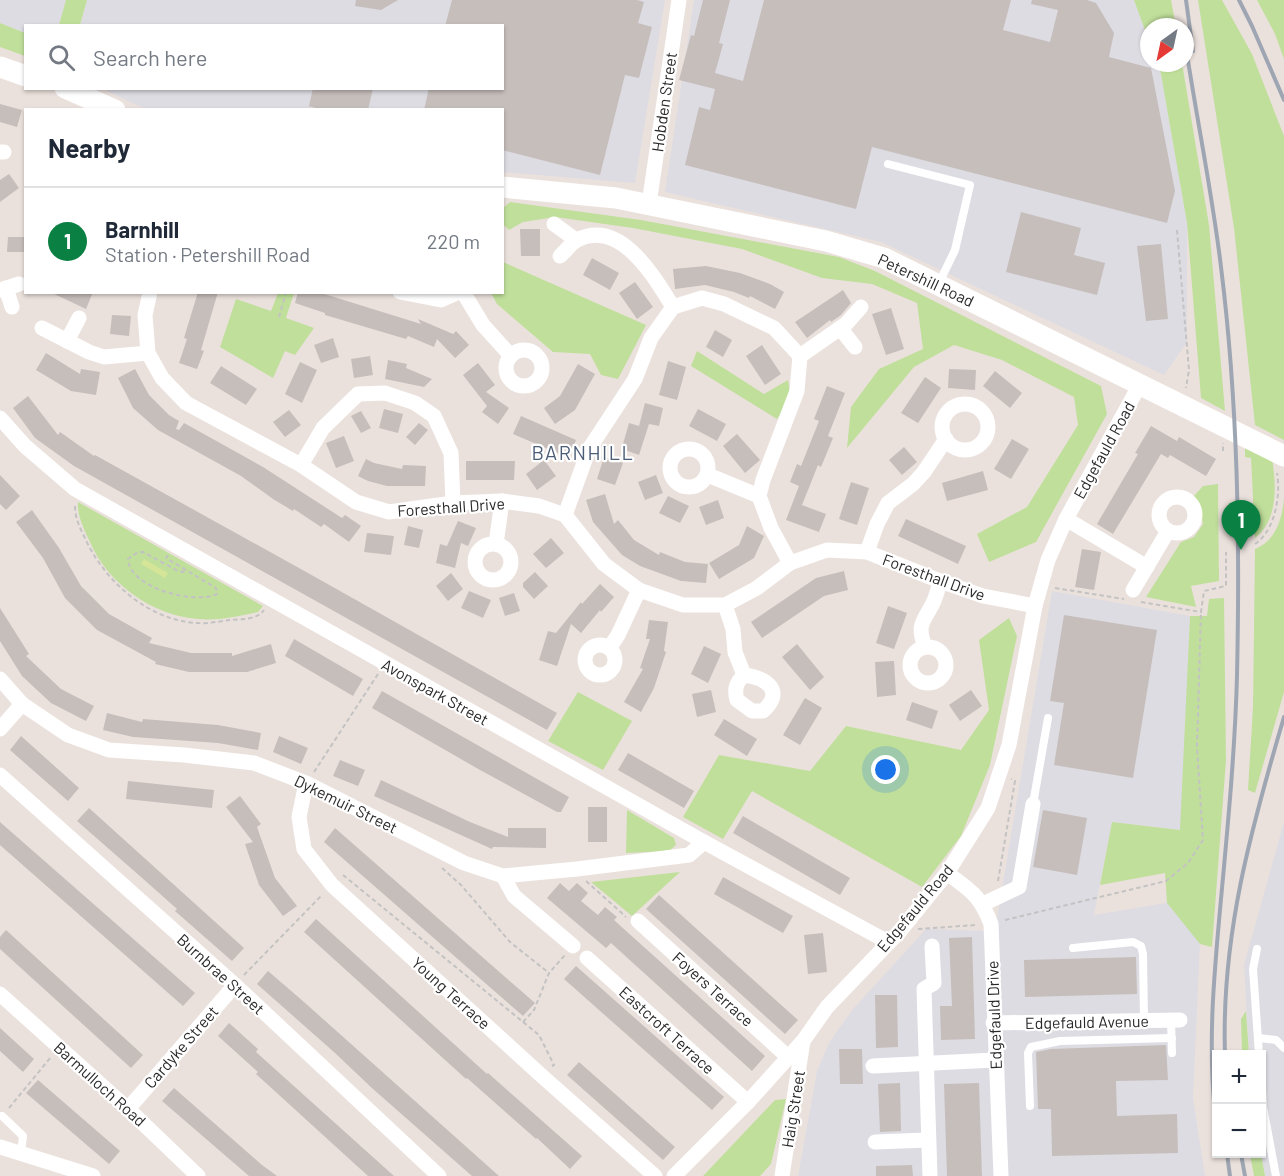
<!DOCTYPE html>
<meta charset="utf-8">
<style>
:root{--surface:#fff;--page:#f6f6f7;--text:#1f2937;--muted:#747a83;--line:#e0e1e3;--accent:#0b8043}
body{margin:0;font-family:Barlow,sans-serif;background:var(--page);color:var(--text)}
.controls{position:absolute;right:18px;bottom:18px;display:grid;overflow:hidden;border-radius:0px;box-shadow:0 2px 4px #0004}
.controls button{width:54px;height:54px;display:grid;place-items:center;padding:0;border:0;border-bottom:2px solid var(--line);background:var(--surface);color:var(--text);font:30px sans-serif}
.compass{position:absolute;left:1140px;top:18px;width:54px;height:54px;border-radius:50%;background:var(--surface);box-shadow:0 2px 4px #0004;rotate:213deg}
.you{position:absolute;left:886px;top:770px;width:21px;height:21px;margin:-15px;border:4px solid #fff;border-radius:50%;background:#1a73e8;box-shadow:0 0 0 9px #1a73e833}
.badge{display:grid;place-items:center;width:39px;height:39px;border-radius:50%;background:var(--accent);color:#fff;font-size:20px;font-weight:700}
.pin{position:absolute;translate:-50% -50px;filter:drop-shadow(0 2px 3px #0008)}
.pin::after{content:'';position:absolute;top:32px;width:21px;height:18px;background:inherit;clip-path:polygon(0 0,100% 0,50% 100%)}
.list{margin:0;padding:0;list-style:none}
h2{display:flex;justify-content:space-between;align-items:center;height:78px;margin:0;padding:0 24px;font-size:26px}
h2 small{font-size:20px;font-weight:400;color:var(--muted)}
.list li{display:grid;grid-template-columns:39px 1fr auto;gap:18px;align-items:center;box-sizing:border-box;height:108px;padding:0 24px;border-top:2px solid var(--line)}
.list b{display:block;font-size:22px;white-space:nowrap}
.list p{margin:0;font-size:20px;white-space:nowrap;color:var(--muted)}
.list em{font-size:20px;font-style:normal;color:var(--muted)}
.icon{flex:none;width:33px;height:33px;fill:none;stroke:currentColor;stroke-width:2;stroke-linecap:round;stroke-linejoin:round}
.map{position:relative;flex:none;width:1284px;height:1176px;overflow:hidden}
.search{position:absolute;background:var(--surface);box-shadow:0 2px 4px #0004;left:24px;top:24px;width:480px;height:66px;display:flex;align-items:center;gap:15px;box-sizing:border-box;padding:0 21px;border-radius:0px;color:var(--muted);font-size:22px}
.panel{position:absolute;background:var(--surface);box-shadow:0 2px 4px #0004;left:24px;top:108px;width:480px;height:186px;border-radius:0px}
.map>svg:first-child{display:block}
.industrial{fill:#dddce3}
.green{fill:#c0df9b}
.pitch{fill:#d4e597}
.building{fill:#c6bebb}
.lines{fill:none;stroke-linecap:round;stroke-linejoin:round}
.path{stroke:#c3c3c3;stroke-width:2;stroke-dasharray:4.5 3;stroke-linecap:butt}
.lane{stroke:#fff;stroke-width:8}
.street{stroke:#fff;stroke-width:15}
.secondary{stroke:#fff;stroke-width:21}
.rail{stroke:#9fa6b3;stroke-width:4}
.labels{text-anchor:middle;stroke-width:4.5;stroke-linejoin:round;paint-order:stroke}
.street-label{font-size:16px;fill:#292929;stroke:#fff}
.quarter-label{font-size:20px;letter-spacing:1.5px;fill:#4c5d77;stroke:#fff}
</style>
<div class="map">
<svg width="1284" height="1176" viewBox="0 0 1284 1176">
<rect width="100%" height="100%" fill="#ebe1dc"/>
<!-- industrial -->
<g class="industrial">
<polygon points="0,0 66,0 59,25 26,26 25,33 0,23"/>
<polygon points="87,0 665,0 635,183 503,172 502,110 148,110 102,89 502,88 502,26 80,26"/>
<polygon points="694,0 1134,0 1149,41 1149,63 1157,63 1161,74 1187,223 1187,342 1164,375 881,242 665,192"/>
<polygon points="1052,591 1190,616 1181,830 1112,822 1094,915 1196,898 1200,944 1193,1098 1205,1176 798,1176 817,1071 830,1041 853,1009 926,929 995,931"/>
<polygon points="1284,822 1284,1176 1265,1176 1261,1154 1262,1054 1249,1054 1244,965"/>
</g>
<!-- green -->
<g class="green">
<polygon points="66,0 87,0 80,25 59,25"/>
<polygon points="1134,0 1171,0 1176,27 1149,27 1149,41"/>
<polygon points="1198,0 1222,0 1252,54 1284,136 1284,440 1255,425 1234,228"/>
<polygon points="1257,0 1284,0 1284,59 1275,34"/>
<polygon points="0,23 25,33 25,56 0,47"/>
<polygon points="1157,63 1182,63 1209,225 1225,411 1201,398 1187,223 1161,74"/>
<polygon points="510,202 641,220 839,257 875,271 1101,386 1107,414 1036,542 989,562 977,534 1027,507 1078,425 1074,397 1002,360 954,345 914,367 847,448 851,407 879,369 923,349 917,303 872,284 822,278 742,249 633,228 555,217 523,222 509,230 503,224 502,209"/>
<polygon points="503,262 646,325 618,379 601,375 590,354 553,352 497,304 491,293 502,292"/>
<polygon points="278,293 294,293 286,318 314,328 295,355 285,351 273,378 220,347 236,299 271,311"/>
<polygon points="697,351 764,394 788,380 791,398 777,419 691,366"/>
<path d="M1245,446L1272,458C1276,483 1279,520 1255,538L1251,458L1245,457Z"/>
<polygon points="1218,484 1219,581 1191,586 1196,607 1146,597 1181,542 1194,537 1203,524 1200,509 1193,497 1203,486"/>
<path d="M1284,498V692L1255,793L1248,790L1253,707L1255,549C1276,540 1282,520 1284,498Z"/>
<path d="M78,502L263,606L258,612C239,616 217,621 198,619C153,616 107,583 90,542C84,529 77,516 78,502Z"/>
<polygon points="1224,598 1226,760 1212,947 1200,944 1167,903 1165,873 1100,885 1112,822 1180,830 1190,616 1207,616 1209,599"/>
<polygon points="1009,618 1017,636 990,765 961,836 922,887 752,791 723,839 683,817 719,755 810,771 846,726 961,750 989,710 979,640"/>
<polygon points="578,692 632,721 603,770 548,741"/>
<polygon points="627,810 674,838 676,845 669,851 626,853"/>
<polygon points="680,872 632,916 591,882"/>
<polygon points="1246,1011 1249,1054 1242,1054 1241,1019"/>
<polygon points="786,1099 771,1164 760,1176 703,1176 775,1100"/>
<polygon points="1250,1154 1261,1154 1265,1176 1254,1176"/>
</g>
<!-- pitch -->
<polygon class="pitch" points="144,559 168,573 165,578 141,564"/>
<!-- building -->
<g class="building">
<polygon points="356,0 398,0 381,10 355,6"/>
<polygon points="452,0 637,0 644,2 638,23 652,27 639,78 625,75 600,175 502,150 502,110 424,110 429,88 502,88 502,26 445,26"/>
<polygon points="703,0 730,0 719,43 723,44 715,73 743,81 764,0 1011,0 1003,30 1050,42 1058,10 1031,4 1032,0 1087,0 1096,3 1114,33 1109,57 1151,68 1175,191 1167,223 872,147 856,209 685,165 699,107 710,110 715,89 679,80 691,35 694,36"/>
<polygon points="313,88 373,88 368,110 322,110 309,106"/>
<polygon points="0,104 22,110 17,127 0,122"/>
<polygon points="9,174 19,188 0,202 0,180"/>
<polygon points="1021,212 1081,228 1074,255 1105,263 1097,295 1006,272"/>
<polygon points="520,229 540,229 540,256 521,256"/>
<polygon points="8,237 26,237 26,252 7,252"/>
<polygon points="1161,244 1168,319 1146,321 1137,246"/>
<polygon points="592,258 619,273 610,290 583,275"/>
<polygon points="706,266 740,273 770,284 784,292 775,309 750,296 749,298 734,292 705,285 675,289 673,269"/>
<polygon points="635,282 653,307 637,319 619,293"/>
<polygon points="843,290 851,303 841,315 831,322 830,320 807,338 795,322"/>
<polygon points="50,292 93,292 86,309"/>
<polygon points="198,292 218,292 201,350 204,351 197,369 179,363 187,339 184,338"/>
<polygon points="298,292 318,292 421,324 418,319 453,334 456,331 469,345 455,358 437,339 434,347 408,336 406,339 325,315 325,313 295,303"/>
<polygon points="891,308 904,349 886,355 872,314"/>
<polygon points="112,315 131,316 129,336 110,334"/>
<polygon points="715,330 732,340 723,357 706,347"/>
<polygon points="333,338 339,357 321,363 314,345"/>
<polygon points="762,345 781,374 765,385 746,356"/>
<polygon points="46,353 80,374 81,369 100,372 96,395 71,391 36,370"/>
<polygon points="370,356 373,375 354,378 351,359"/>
<polygon points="388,360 407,364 406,368 432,379 424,387 385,379"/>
<polygon points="668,361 686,367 677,400 659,395"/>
<polygon points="300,362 317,370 302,403 285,394"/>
<polygon points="478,363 495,385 486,392 509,408 498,424 482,412 487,406 463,375"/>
<polygon points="578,364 595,374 575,410 555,424 544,408 560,396"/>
<polygon points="221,366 257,389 246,405 210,383"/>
<polygon points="135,369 149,395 169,415 179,421 176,429 179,430 184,423 263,467 342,518 345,515 361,526 349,542 324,524 321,527 294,509 293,511 273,499 241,476 158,430 133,408 118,378"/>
<polygon points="949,369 976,370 975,390 948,388"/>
<polygon points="995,371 1022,393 1010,408 983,386"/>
<polygon points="925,377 941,388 918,423 901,413"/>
<polygon points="827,386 845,393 828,436 833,438 821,467 818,465 802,505 826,514 819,532 786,520 799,486 790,482 797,464 801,466 819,421 814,419"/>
<polygon points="28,396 58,435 60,432 94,456 95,455 308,573 557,713 547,730 74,466 35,438 13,408"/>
<polygon points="645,403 663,408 659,426 649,424 639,455 625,450 623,444 629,423 639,426"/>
<polygon points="384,409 403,414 398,433 379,428"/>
<polygon points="698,409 726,424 717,441 689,426"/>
<polygon points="289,410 301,425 285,437 273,422"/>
<polygon points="361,411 371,428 361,433 351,416"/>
<polygon points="521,416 576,440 569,458 513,434"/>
<polygon points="419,423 428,430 415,445 406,437"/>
<polygon points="1151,426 1177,441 1179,437 1216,459 1206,476 1170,455 1168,458 1161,454 1113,534 1097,524 1138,454 1135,453"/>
<polygon points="737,434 760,460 745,473 723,446"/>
<polygon points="344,436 354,461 336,468 326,443"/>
<polygon points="1012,439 1029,449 1011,479 994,469"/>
<polygon points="904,447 917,462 902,475 889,460"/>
<polygon points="604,457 623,463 615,485 597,479"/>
<polygon points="366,459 374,463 402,469 403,465 426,466 425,486 387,486 368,481 358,476"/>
<polygon points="544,460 556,476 537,490 526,474"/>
<polygon points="466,461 515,461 514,480 466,480"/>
<polygon points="983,471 988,490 947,501 942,483"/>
<polygon points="0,475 20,496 6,510 0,504"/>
<polygon points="656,475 663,493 645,500 638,482"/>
<polygon points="851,482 869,488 857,525 839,519"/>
<polygon points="605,494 614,524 618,520 634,540 659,555 660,552 685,562 708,564 706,583 681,581 640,566 622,555 593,522 586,500"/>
<polygon points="668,496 689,506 680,523 659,513"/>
<polygon points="718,500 724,518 706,525 699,507"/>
<polygon points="32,510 59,548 81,586 109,614 152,638 149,643 191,653 232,653 232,656 271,644 276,663 247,672 189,672 155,664 156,662 97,630 65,598 43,558 16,522"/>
<polygon points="906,519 966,546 958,564 898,536"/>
<polygon points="458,521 476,528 468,546 461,543 455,568 436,563 440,544 447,546"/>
<polygon points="408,526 423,530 419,548 404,545"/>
<polygon points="747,526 764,536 754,558 719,579 709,563 739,545"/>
<polygon points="367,533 394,536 391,555 364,552"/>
<polygon points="551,538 564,553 546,568 533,554"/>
<polygon points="1082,549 1101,552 1094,590 1075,587"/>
<polygon points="844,571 848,590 824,596 762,638 751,622 816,578"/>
<polygon points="535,572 548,586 534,599 523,587 523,583"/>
<polygon points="451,573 463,589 448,601 436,586"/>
<polygon points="600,584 614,597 601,612 600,610 581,633 571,624 557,666 539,660 548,631 556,633 581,602 582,604"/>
<polygon points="469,591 491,600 483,618 461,608"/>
<polygon points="514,593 520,611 505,616 499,598"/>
<polygon points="888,606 907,613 894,649 876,643"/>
<polygon points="0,608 29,654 26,656 61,689 94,706 86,721 51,703 22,676 0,641"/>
<polygon points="1064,615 1157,630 1133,778 1054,765 1064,703 1050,701"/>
<polygon points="649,620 668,622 664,651 666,652 654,688 641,712 624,702 643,669 640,668 650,639 646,639"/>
<polygon points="294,639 363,679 353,696 285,656"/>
<polygon points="797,644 824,677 810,690 782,657"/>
<polygon points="704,646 721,654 708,683 691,674"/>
<polygon points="894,661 896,695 877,697 875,662"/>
<polygon points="711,690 716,712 697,717 692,694"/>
<polygon points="971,690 982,706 960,721 949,705"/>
<polygon points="382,691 569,797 561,812 557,812 480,770 372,708"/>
<polygon points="805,698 822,708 800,745 783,735"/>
<polygon points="912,702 938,711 932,729 906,720"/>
<polygon points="107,713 142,722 143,719 218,725 261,733 258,750 218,743 133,737 103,730"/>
<polygon points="724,719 757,739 747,756 714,735"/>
<polygon points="21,736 79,788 68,801 10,750"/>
<polygon points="279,736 308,748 301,764 273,752"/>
<polygon points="628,753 694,791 684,808 618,770"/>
<polygon points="340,760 365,770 358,786 333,776"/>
<polygon points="381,780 470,822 508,837 508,828 546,828 546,848 493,847 492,849 374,796"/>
<polygon points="128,781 214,790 212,808 126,799"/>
<polygon points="240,796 261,824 257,827 275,878 297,906 283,916 259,885 245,844 253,842 226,807"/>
<rect x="588" y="807" width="19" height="35"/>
<polygon points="89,808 244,948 232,961 175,911 177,909 141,877 77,821"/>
<polygon points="1043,810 1087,818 1077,875 1033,867"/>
<polygon points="743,816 850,878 840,895 733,833"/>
<polygon points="0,822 195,993 183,1006 0,845"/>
<polygon points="335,828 535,1003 523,1016 324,842"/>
<polygon points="723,877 793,916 783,933 714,894"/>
<polygon points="560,883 569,891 577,883 588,893 581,901 598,915 605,907 617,917 614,920 765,1056 752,1071 611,943 606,948 547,898"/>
<polygon points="659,895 798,1020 785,1034 646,909"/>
<polygon points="316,919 487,1074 488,1073 582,1156 570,1169 537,1138 536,1139 467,1078 466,1079 304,932"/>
<polygon points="6,930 143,1055 131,1068 0,949 0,937"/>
<polygon points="823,933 827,972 808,974 804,935"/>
<polygon points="972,937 975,1039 941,1040 940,1006 952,1006 949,938"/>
<polygon points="1136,957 1137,994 1025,997 1024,960"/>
<polygon points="576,966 724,1097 712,1110 564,979"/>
<polygon points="268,971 304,1002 499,1176 472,1176 373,1089 335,1053 257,984"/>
<polygon points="875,995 897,995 898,1047 876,1048"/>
<polygon points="229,1023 258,1049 256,1052 394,1176 368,1176 256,1074 258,1072 218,1036"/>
<polygon points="0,1028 34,1059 23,1072 0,1051"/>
<polygon points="1166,1045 1168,1080 1116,1081 1117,1116 1177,1114 1178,1153 1052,1156 1051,1109 1038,1109 1036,1052 1051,1049"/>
<polygon points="839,1049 862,1049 863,1084 840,1084"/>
<polygon points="579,1062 675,1147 663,1160 567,1075"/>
<polygon points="38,1080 120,1151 109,1164 26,1093"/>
<polygon points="900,1083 901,1131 880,1132 878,1084"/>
<polygon points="979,1083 982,1176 947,1176 944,1084"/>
<polygon points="174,1088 262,1165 277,1176 249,1176 162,1101"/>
<polygon points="912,1165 913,1176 876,1176 876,1166"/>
</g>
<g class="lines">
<!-- path -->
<g class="path">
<polyline points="1177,230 1189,370 1186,388"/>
<polyline points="279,317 286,292"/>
<polyline points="1223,451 1223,443"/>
<path d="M75,506C75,517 79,526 84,536C103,580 148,621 198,623C209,624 220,621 230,620C242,619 257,620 264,610"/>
<path d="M1255,544C1275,531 1281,495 1277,473"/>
<path d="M168,555L166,558L216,588L217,594C195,605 129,588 128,559L138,552H143L178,571L183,572L185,570"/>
<polyline points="1055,588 1124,599"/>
<polyline points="1141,602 1201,612 1204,591 1226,586 1226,552"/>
<polyline points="314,772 378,674"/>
<polyline points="442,868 461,885 510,942 549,973"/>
<polyline points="343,875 539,1035 554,1065 552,1066"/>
<polyline points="586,881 626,917"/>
<polyline points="998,881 1015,781 1011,779"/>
<polyline points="1005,920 1166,881 1188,863 1203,840 1197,747 1201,612"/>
<polyline points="918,929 976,925"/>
<polyline points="244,975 322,895"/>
<polyline points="523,1022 534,1010 549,973 565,955"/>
<polyline points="9,1108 51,1057"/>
</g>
<!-- lane -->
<g class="lane">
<polyline points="888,164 970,185 955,250 939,283"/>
<polyline points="1033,804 1048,718"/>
<polyline points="1073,948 1133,942 1141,946 1143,954 1144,1021"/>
<polyline points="1257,949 1253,969 1259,1054"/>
<polyline points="1171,1021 1172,1053"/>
<polyline points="1258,1038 1276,1040 1284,1048"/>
<polyline points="1262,1089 1263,1107 1276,1176"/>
<polyline points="1030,1106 1028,1053 1031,1047 1060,1041 1172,1038"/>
<polyline points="2,1116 23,1136 21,1153"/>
</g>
<!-- street -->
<g class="street">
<polyline points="0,152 4,152"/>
<polyline points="649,204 679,0"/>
<polyline points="554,224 576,240"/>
<path d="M560,256C565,252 571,243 577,240C621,218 654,277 673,307"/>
<polyline points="6,288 12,307"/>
<polyline points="0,290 19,284"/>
<polyline points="150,292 145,315 148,353 162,378 186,403 301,465 356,502 389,512 453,503 502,501 539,506 565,515 604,564 639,590 683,605 725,605 757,588 790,563 827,550 867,552 940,581 983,596 1035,606"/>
<polyline points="400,292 441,300 459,292"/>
<polyline points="463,292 483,325 511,356"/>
<polyline points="42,328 89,352 104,357 148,353"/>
<polyline points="840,328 855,347"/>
<polyline points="67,341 79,318"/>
<circle cx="524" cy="368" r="18"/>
<polyline points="800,356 846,324 861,307"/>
<circle cx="965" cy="427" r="23"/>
<polyline points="0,418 25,446 75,489 704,842 888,942"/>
<circle cx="689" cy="468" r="19"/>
<polyline points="301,465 323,428 358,394 385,393 415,403 434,416 451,453 453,503"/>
<polyline points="708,475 759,496"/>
<circle cx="1177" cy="515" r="18"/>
<polyline points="565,515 589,449 635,379 651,338 673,307 702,298 724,304 774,328 800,356 797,391 763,480 759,496 771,528 790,563"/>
<polyline points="1066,519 1147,567"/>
<polyline points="496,544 502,501"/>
<circle cx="493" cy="562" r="18"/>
<polyline points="867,552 877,524 888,503 913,484 924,472 946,439"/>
<polyline points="1133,590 1168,531"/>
<polyline points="725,605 733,629 735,652 744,675"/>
<circle cx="600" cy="660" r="15"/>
<polyline points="610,647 618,635 639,590"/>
<path d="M925,647C917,625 922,624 932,605C936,598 938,589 940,581"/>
<circle cx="928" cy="665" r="18"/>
<path d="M744,675C767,678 785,691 763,711H752L737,700C734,689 736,683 744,675Z"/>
<polyline points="0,679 22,704 68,735 109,750 184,755 254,763 306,783 464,863 503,876 577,869 689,855 704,842"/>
<polyline points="0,729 22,704"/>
<polyline points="0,775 235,985 439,1176"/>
<polyline points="306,783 299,817 304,849 332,885 543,1077 655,1176"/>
<path d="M947,873C971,891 980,895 991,924L1001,1176"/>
<polyline points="503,876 514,896 573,946"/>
<polyline points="983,904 1019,887 1033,804"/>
<polyline points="638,921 788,1057"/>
<polyline points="587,958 748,1102"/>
<polyline points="0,994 128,1109 198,1176"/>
<polyline points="993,1023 1180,1020"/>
<polyline points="873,1066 995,1060"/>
<polyline points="128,1109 235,985"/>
<polyline points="875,1142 927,1140"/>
<polyline points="0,1147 93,1176"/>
<polyline points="674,1176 748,1102 803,1041 827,1007 900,931 947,873 988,808 1009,745 1035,606 1048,560 1066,519 1139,386"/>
<polyline points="782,1176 803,1041"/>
<polyline points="930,1176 924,989 934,983 932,946"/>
</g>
<!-- secondary -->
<g class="secondary">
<polyline points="0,67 26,76"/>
<polyline points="65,88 115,110"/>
<polyline points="502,187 616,198 826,241 884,258 1284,456"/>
</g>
<!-- rail -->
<g class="rail">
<polyline points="1186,0 1193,51"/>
<polyline points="1239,0 1252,26 1284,100"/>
<path d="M1185,41C1196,116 1212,191 1221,267C1238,403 1240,539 1237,676C1235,750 1228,824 1221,899C1214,974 1207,1047 1216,1122"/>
<path d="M1225,1054C1221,936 1251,829 1284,717"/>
<polyline points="1227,1154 1230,1176"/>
<polyline points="1241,1154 1245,1176"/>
</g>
</g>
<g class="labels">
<!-- street labels -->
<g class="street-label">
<text transform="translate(664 102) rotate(-82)" y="6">Hobden Street</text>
<text transform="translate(926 280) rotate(25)" y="6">Petershill Road</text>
<text transform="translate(1104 450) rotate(-61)" y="6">Edgefauld Road</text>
<text transform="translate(451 507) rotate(-4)" y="6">Foresthall Drive</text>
<text transform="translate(934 577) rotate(20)" y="6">Foresthall Drive</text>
<text transform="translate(435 692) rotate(29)" y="6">Avonspark Street</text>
<text transform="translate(346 804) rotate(26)" y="6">Dykemuir Street</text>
<text transform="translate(915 908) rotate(-50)" y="6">Edgefauld Road</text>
<text transform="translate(221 974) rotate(42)" y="6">Burnbrae Street</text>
<text transform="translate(713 989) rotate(42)" y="6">Foyers Terrace</text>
<text transform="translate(451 993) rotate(42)" y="6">Young Terrace</text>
<text transform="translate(994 1015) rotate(-92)" y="6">Edgefauld Drive</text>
<text transform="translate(1087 1022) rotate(-1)" y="6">Edgefauld Avenue</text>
<text transform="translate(667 1030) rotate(42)" y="6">Eastcroft Terrace</text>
<text transform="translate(181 1047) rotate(-49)" y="6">Cardyke Street</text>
<text transform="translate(100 1084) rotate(42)" y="6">Barmulloch Road</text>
<text transform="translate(793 1109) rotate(-81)" y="6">Haig Street</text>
</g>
<!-- quarter labels -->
<g class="quarter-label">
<text x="583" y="460">BARNHILL</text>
</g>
</g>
</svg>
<div class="controls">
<button>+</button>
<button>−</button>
</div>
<svg class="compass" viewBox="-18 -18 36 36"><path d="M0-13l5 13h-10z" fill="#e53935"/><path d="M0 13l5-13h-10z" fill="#747a83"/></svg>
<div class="you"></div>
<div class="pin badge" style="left:1241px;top:550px">1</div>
<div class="search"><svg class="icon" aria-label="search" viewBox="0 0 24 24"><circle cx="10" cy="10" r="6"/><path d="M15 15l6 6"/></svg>Search here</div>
<section class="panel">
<h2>Nearby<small></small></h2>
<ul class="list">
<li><span class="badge">1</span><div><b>Barnhill</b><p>Station · Petershill Road</p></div><em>220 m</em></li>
</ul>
</section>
</div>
